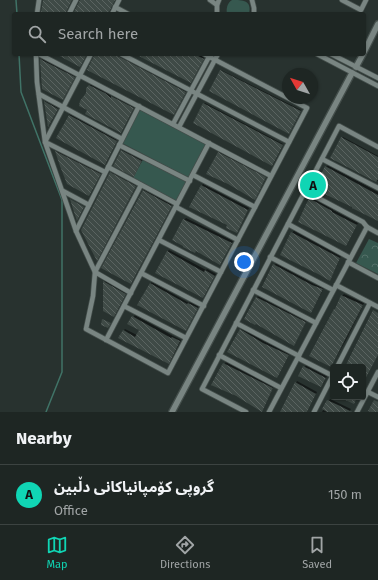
<!DOCTYPE html>
<meta charset="utf-8">
<style>
:root{--surface:#1e2623;--page:#2b3230;--text:#f1f3f6;--muted:#a1a5a6;--line:#3c4341;--accent:#10d5b4}
body{margin:0;font-family:"Fira Sans","Noto Sans Arabic",sans-serif;background:var(--page);color:var(--text)}
.controls{position:absolute;right:12px;bottom:12px;display:grid;overflow:hidden;border-radius:4px;box-shadow:0 1px 3px #0004}
.controls button{width:36px;height:36px;display:grid;place-items:center;padding:0;border:0;border-bottom:1px solid var(--line);background:var(--surface);color:var(--text);font:20px sans-serif}
.compass{position:absolute;left:282px;top:68px;width:36px;height:36px;border-radius:50%;background:var(--surface);box-shadow:0 1px 3px #0004;rotate:309deg}
.you{position:absolute;left:244px;top:262px;width:14px;height:14px;margin:-10px;border:3px solid #fff;border-radius:50%;background:#1a73e8;box-shadow:0 0 0 6px #1a73e833}
.badge{display:grid;place-items:center;width:26px;height:26px;border-radius:50%;background:var(--accent);color:#111;font-size:13px;font-weight:700}
.pin{position:absolute;translate:-50% -50%;border:2px solid #fff;box-shadow:0 1px 4px #0006}
.list{margin:0;padding:0;list-style:none}
h2{display:flex;justify-content:space-between;align-items:center;height:52px;margin:0;padding:0 16px;font-size:17px}
h2 small{font-size:13px;font-weight:400;color:var(--muted)}
.list li{display:grid;grid-template-columns:26px 1fr auto;gap:12px;align-items:center;box-sizing:border-box;height:60px;padding:0 16px;border-top:1px solid var(--line)}
.list b{display:block;font-size:15px;white-space:nowrap}
.list p{margin:0;font-size:13px;white-space:nowrap;color:var(--muted)}
.list em{font-size:13px;font-style:normal;color:var(--muted)}
.icon{flex:none;width:22px;height:22px;fill:none;stroke:currentColor;stroke-width:2;stroke-linecap:round;stroke-linejoin:round}
.map{position:relative;flex:none;width:378px;height:412px;overflow:hidden}
.search{position:absolute;background:var(--surface);box-shadow:0 1px 3px #0004;left:12px;right:12px;top:12px;height:44px;display:flex;align-items:center;gap:10px;box-sizing:border-box;padding:0 14px;border-radius:4px;color:var(--muted);font-size:15px}
.sheet{height:112px;background:var(--surface)}
nav{display:flex;justify-content:space-around;align-items:center;box-sizing:border-box;height:56px;border-top:1px solid var(--line);background:var(--surface);font-size:11px;color:var(--muted)}
nav a{display:grid;justify-items:center;gap:2px}
nav .on{color:var(--accent)}
.map>svg:first-child{display:block}
.grass{fill:#36584f}
.forest{fill:url(#forest-crowns)}
.shadow{fill:#0007}
.lines{fill:none;stroke-linecap:round;stroke-linejoin:round}
.stream{stroke:#407367;stroke-width:1.5}
.building{fill:url(#building-back-hatch)}
.minor-casing{stroke:#434d4a;stroke-width:6}
.tertiary-casing{stroke:#434d4a;stroke-width:8}
.minor{stroke:#798582;stroke-width:4.5}
.tertiary{stroke:#798582;stroke-width:5.5}
</style>
<div class="map">
<svg width="378" height="412" viewBox="0 0 378 412">
<defs>
<pattern id="forest-crowns" width="20" height="18" patternUnits="userSpaceOnUse"><rect width="20" height="18" fill="#36584f"/><path d="M2 6a3 3 0 1 1 6 0M12 15a3 3 0 1 1 6 0" fill="none" stroke="#537068"/></pattern>
<pattern id="building-back-hatch" width="6" height="6" patternUnits="userSpaceOnUse"><rect width="6" height="6" fill="#3f4a46"/><path d="M-1 5l2 2M0 0l6 6M5-1l2 2" fill="none" stroke="#5b6461"/></pattern>
</defs>
<rect width="100%" height="100%" fill="#28322f"/>
<!-- grass -->
<g class="grass">
<path d="M232,0C243,0 252,0 249,14H227C226,9 227,3 232,0Z"/>
<polygon points="140,110 206,144 189,178 122,143"/>
<polygon points="143,159 187,182 176,201 133,178"/>
</g>
<!-- forest -->
<polygon class="forest" points="369,239 378,243 378,274 356,263"/>
<!-- shadow -->
<g class="shadow">
<polygon points="95,54 117,54 186,91 175,113"/>
<polygon points="137,54 198,54 204,57 192,80"/>
<polygon points="42,58 75,76 64,98 43,89"/>
<polygon points="221,70 301,110 290,131"/>
<polygon points="91,84 106,92 112,97 113,96 134,107 122,130 89,110 87,89"/>
<polygon points="45,101 58,108 49,125"/>
<polygon points="205,103 283,144 273,164 204,104"/>
<polygon points="70,114 117,140 106,163 69,115"/>
<polygon points="343,137 378,156 378,181 331,158"/>
<polygon points="124,148 144,158 134,175 122,151"/>
<polygon points="57,151 101,173 89,195 68,184"/>
<polygon points="220,152 266,176 256,197 219,153"/>
<polygon points="328,165 378,192 378,222 378,220 326,167"/>
<polygon points="112,172 136,185 98,258 111,173"/>
<polygon points="203,184 249,208 237,232 228,225 202,185"/>
<polygon points="143,190 144,190 172,204 132,282"/>
<polygon points="311,197 333,209 333,210 358,223 345,245 314,230 309,199"/>
<polygon points="186,218 233,241 221,262 184,220"/>
<polygon points="294,230 341,256 331,278 281,255"/>
<polygon points="169,250 206,270 207,269 216,274 203,297 167,252"/>
<polygon points="276,263 314,284 324,288 311,312 263,286"/>
<polygon points="105,281 126,293 115,315 104,310"/>
<polygon points="152,282 189,303 190,302 199,306 187,328 150,284"/>
<polygon points="344,294 364,303 346,340 331,366 342,296"/>
<polygon points="258,296 307,320 294,345 256,323 246,319"/>
<polygon points="135,315 173,336 181,340 170,361 124,330 125,329 137,335 140,330 129,324"/>
<polygon points="242,328 265,342 290,353 277,377 241,330"/>
<polygon points="226,362 274,386 263,409 213,385"/>
<polygon points="306,365 327,376 323,384 300,375"/>
<polygon points="297,381 317,392 307,412 281,412"/>
<polygon points="330,399 351,409 349,412 322,412"/>
</g>
<g class="lines">
<!-- stream -->
<g class="stream">
<polyline points="16,0 17,14"/>
<polyline points="19,54 21,92 62,200 62,372 46,412"/>
</g>
</g>
<!-- building -->
<g class="building">
<polygon points="43,0 72,0 65,14 45,14 41,12"/>
<polygon points="80,0 115,0 108,14 73,14"/>
<polygon points="56,54 87,54 80,67"/>
<polygon points="95,54 114,54 186,92 174,115 87,70"/>
<polygon points="135,54 194,54 204,59 191,83"/>
<polygon points="40,59 75,77 63,100 42,89"/>
<polygon points="220,70 301,111 289,134 209,91"/>
<polygon points="89,85 105,93 111,98 111,96 134,108 121,133 85,114 87,110 79,106 80,101 86,93 86,88"/>
<polygon points="44,101 58,109 48,127"/>
<polygon points="203,103 283,145 272,166 193,123"/>
<polygon points="69,115 117,141 105,165 56,138"/>
<polygon points="341,137 378,157 378,179 376,182 330,158"/>
<polygon points="121,150 142,161 134,177 113,166"/>
<polygon points="55,151 101,174 89,196 67,184 60,166"/>
<polygon points="218,152 266,177 255,200 228,184 206,174"/>
<polygon points="325,166 378,195 378,221 352,208 352,207 314,189"/>
<polygon points="110,172 136,186 97,261 81,230"/>
<polygon points="201,185 248,210 237,233 226,228 227,225 189,207"/>
<polygon points="143,190 172,206 131,284 101,268"/>
<polygon points="309,198 332,211 332,212 357,225 346,246 298,222"/>
<polygon points="70,199 84,207 77,221 74,212"/>
<polygon points="183,219 232,243 220,265 196,251 195,253 183,247 183,246 172,240"/>
<polygon points="291,232 340,258 330,281 320,275 280,255"/>
<polygon points="167,251 204,272 205,270 215,276 203,298 155,273"/>
<polygon points="273,264 312,285 323,289 311,313 262,287"/>
<polygon points="103,281 126,294 114,317 103,311"/>
<polygon points="150,283 187,304 188,303 198,308 186,331 137,305"/>
<polygon points="341,295 363,305 331,367 309,356 334,309 335,309"/>
<polygon points="256,297 306,322 294,346 256,324 255,325 244,319"/>
<polygon points="373,310 378,313 378,355 363,383 363,367 345,367"/>
<polygon points="132,316 171,338 172,337 180,341 169,364 118,338 123,330 135,337 139,330 127,324"/>
<polygon points="102,319 111,323 108,328 101,325"/>
<polygon points="240,329 263,343 289,355 277,378 227,352"/>
<polygon points="223,363 273,388 262,412 236,396 211,385"/>
<polygon points="303,366 326,378 321,387 298,376"/>
<polygon points="295,382 316,394 307,412 280,412"/>
<polygon points="339,397 357,397 354,404"/>
<polygon points="327,400 338,405 352,412 327,412 322,409"/>
<polygon points="374,400 378,402 378,412 371,412 368,411"/>
</g>
<g class="lines">
<defs>
<g id="minor">
<polyline points="210,0 217,5"/>
<polyline points="252,0 254,8 254,14"/>
<polyline points="342,0 361,10 366,0"/>
<polyline points="115,7 128,14"/>
<polyline points="37,14 39,0"/>
<polyline points="69,14 76,0"/>
<polyline points="112,14 119,0"/>
<polyline points="217,14 217,5 219,0"/>
<polyline points="36,54 37,82 45,142 76,231 95,272 93,296 86,329 168,373 307,108 204,54"/>
<polyline points="39,54 271,176"/>
<polyline points="91,54 45,142 105,172"/>
<polyline points="121,54 289,142"/>
<polyline points="317,54 378,86"/>
<polyline points="331,54 378,78"/>
<polyline points="39,94 122,139"/>
<polyline points="173,124 210,55"/>
<polyline points="179,127 218,54"/>
<polyline points="119,145 190,181"/>
<polyline points="322,159 378,188"/>
<polyline points="108,167 177,204"/>
<polyline points="193,175 255,207"/>
<polyline points="63,191 89,205"/>
<polyline points="305,191 363,222 367,227 378,233"/>
<polyline points="176,207 238,240"/>
<polyline points="288,224 350,258"/>
<polyline points="76,231 139,106"/>
<polyline points="159,240 221,272"/>
<polyline points="270,257 333,290"/>
<polyline points="348,262 378,278"/>
<polyline points="141,273 204,306"/>
<polyline points="336,285 378,307"/>
<polyline points="253,290 316,323"/>
<polyline points="131,293 95,272 141,185"/>
<polyline points="124,306 186,338"/>
<polyline points="236,323 299,356"/>
<polyline points="106,340 209,143"/>
<polyline points="219,355 281,388"/>
<polyline points="298,358 333,376"/>
<polyline points="337,367 370,303"/>
<polyline points="368,392 378,397"/>
<polyline points="246,412 202,389 339,126 378,147"/>
<polyline points="269,412 367,227"/>
<polyline points="314,412 333,375"/>
<polyline points="357,412 378,372"/>
</g>
<g id="tertiary">
<polyline points="364,52 378,24"/>
<polyline points="356,67 363,54"/>
<polyline points="172,412 352,73"/>
</g>
</defs>
<!-- minor casing -->
<use href="#minor" class="minor-casing"/>
<!-- tertiary casing -->
<use href="#tertiary" class="tertiary-casing"/>
<!-- minor -->
<use href="#minor" class="minor"/>
<!-- tertiary -->
<use href="#tertiary" class="tertiary"/>
</g>
</svg>
<div class="controls">
<button><svg class="icon" aria-label="locate" viewBox="0 0 24 24"><circle cx="12" cy="12" r="6"/><path d="M12 2v4M12 18v4M2 12h4M18 12h4"/></svg></button>
</div>
<svg class="compass" viewBox="-18 -18 36 36"><path d="M0-13l5 13h-10z" fill="#e53935"/><path d="M0 13l5-13h-10z" fill="#a1a5a6"/></svg>
<div class="you"></div>
<div class="pin badge" style="left:313px;top:185px">A</div>
<div class="search"><svg class="icon" aria-label="search" viewBox="0 0 24 24"><circle cx="10" cy="10" r="6"/><path d="M15 15l6 6"/></svg>Search here</div>
</div>
<section class="sheet">
<h2>Nearby<small></small></h2>
<ul class="list">
<li><span class="badge">A</span><div><b>گروپی کۆمپانیاکانی دڵبین</b><p>Office</p></div><em>150 m</em></li>
</ul>
</section>
<nav>
<a class="on"><svg class="icon" aria-label="map" viewBox="0 0 24 24"><path d="M3 6l6-2 6 2 6-2v14l-6 2-6-2-6 2zM9 4v14M15 6v14"/></svg>Map</a>
<a><svg class="icon" aria-label="directions" viewBox="0 0 24 24"><path d="M12 3l9 9-9 9-9-9zM9 14v-3h6M13 9l2 2-2 2"/></svg>Directions</a>
<a><svg class="icon" aria-label="saved" viewBox="0 0 24 24"><path d="M7 4h10v16l-5-4-5 4z"/></svg>Saved</a>
</nav>
